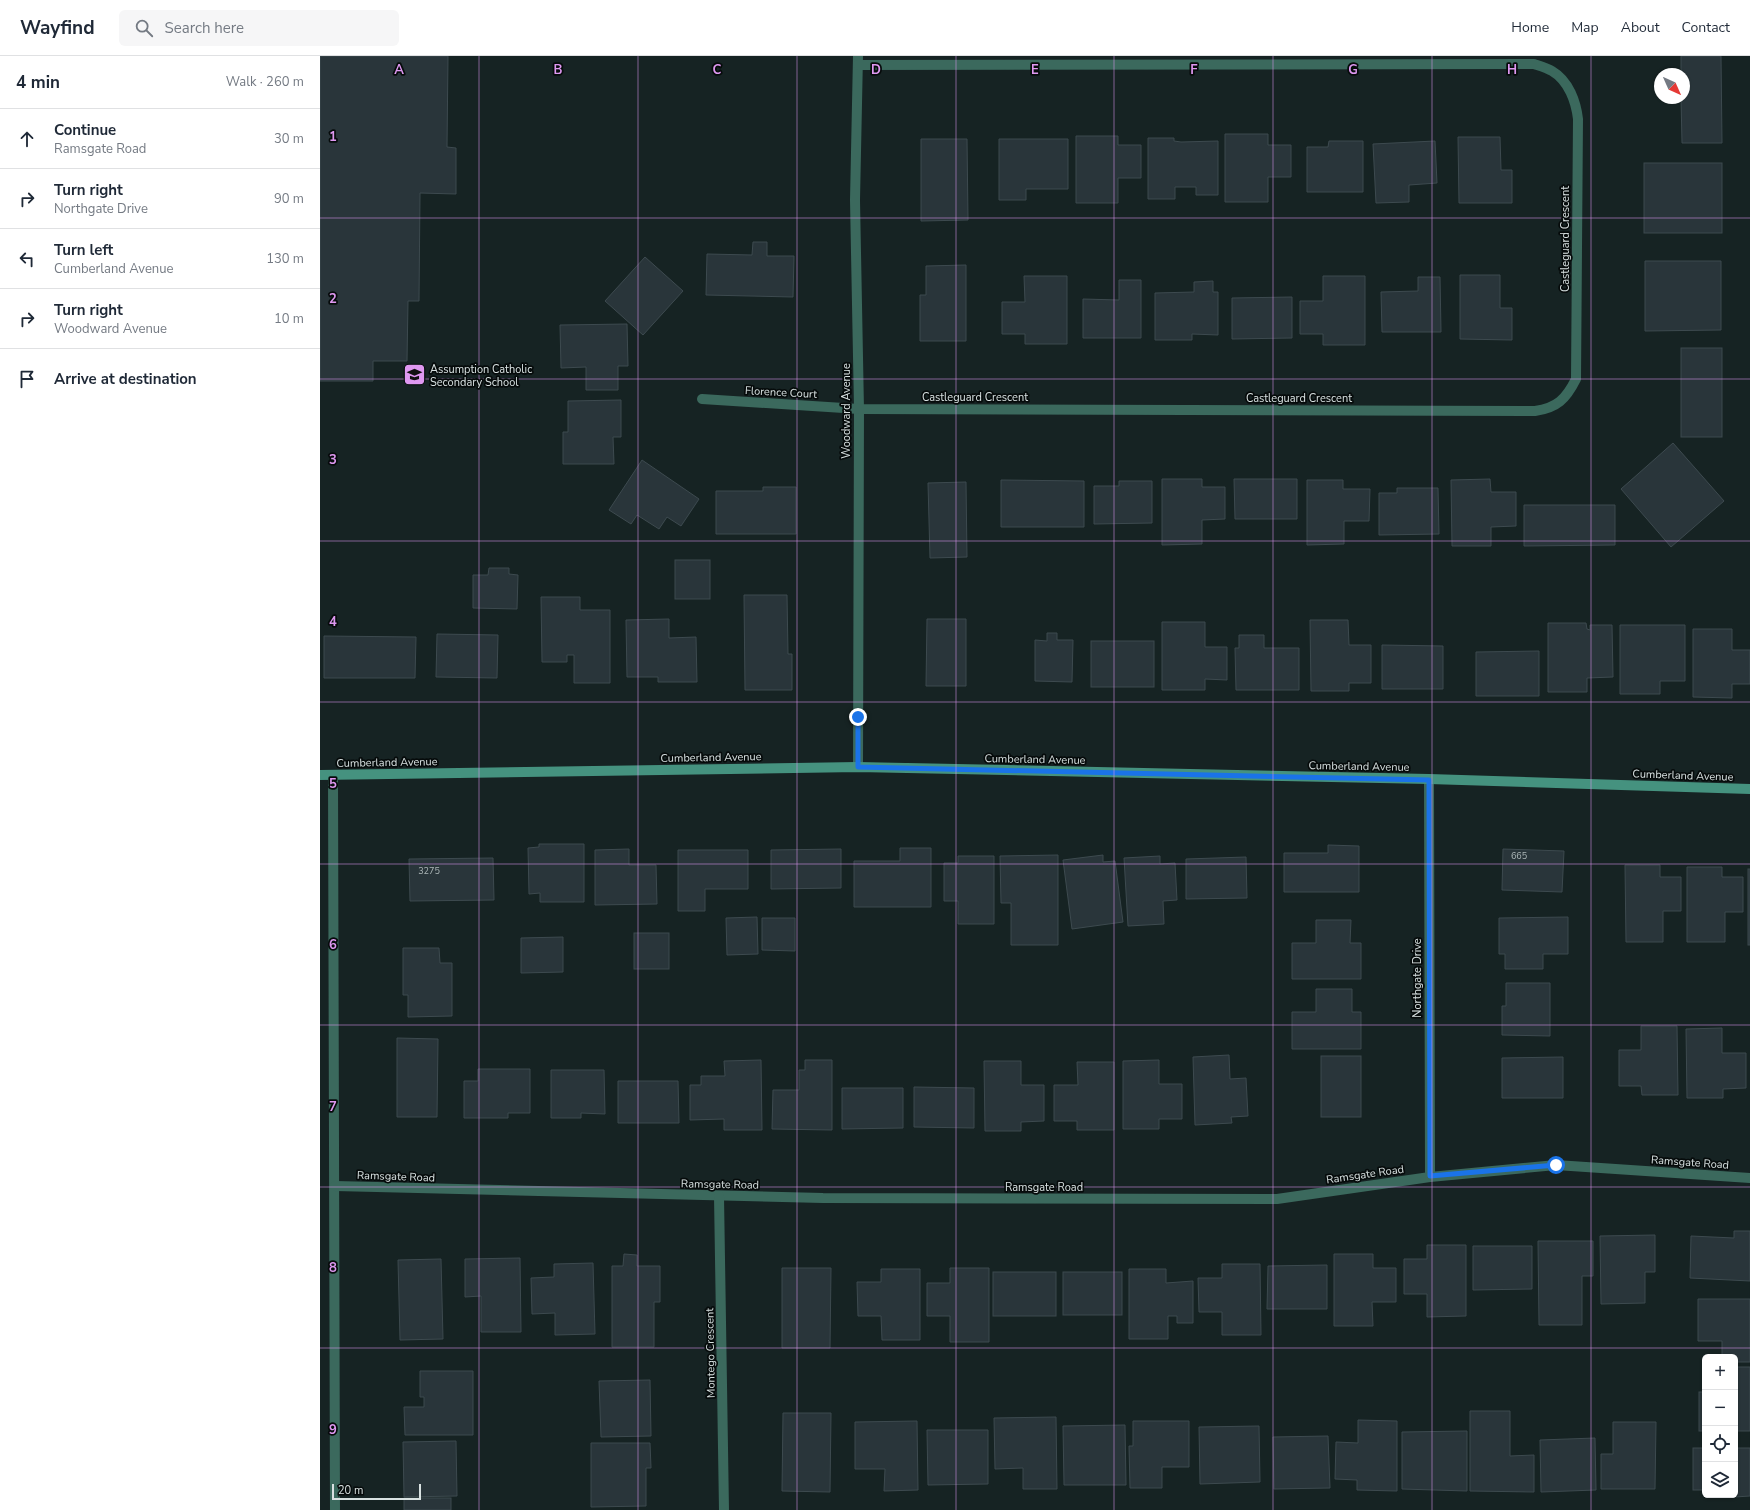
<!DOCTYPE html>
<meta charset="utf-8">
<style>
:root{--surface:#fff;--page:#f6f6f7;--text:#1f2937;--muted:#747a83;--line:#e0e1e3}
body{margin:0;font-family:"Nunito Sans",sans-serif;background:var(--page);color:var(--text)}
.controls{position:absolute;right:12px;bottom:12px;display:grid;overflow:hidden;border-radius:6px;box-shadow:0 1px 3px #0004}
.controls button{width:36px;height:36px;display:grid;place-items:center;padding:0;border:0;border-bottom:1px solid var(--line);background:var(--surface);color:var(--text);font:20px sans-serif}
.compass{position:absolute;left:1334px;top:12px;width:36px;height:36px;border-radius:50%;background:var(--surface);box-shadow:0 1px 3px #0004;rotate:135deg}
.scale{position:absolute;left:12px;bottom:10px;width:89px;box-sizing:border-box;padding-left:4px;border:2px solid #d8e1e1;border-top:0;font-size:11px;line-height:14px;white-space:nowrap;color:#d8e1e1;-webkit-text-stroke:3px #060b0b;paint-order:stroke}
.stop{position:absolute;width:12px;height:12px;margin:-9px;border:3px solid #1a73e8;border-radius:50%;background:#fff}
.stop.end{background:#1a73e8;border-color:#fff;box-shadow:0 1px 4px #0008}
.list{margin:0;padding:0;list-style:none}
h2{display:flex;justify-content:space-between;align-items:center;height:52px;margin:0;padding:0 16px;font-size:17px}
h2 small{font-size:13px;font-weight:400;color:var(--muted)}
.list li{display:grid;grid-template-columns:26px 1fr auto;gap:12px;align-items:center;box-sizing:border-box;height:60px;padding:0 16px;border-top:1px solid var(--line)}
.list b{display:block;font-size:15px;white-space:nowrap}
.list p{margin:0;font-size:13px;white-space:nowrap;color:var(--muted)}
.list em{font-size:13px;font-style:normal;color:var(--muted)}
.icon{flex:none;width:22px;height:22px;fill:none;stroke:currentColor;stroke-width:2;stroke-linecap:round;stroke-linejoin:round}
.map{position:relative;flex:none;width:1430px;height:1454px;overflow:hidden}
header{display:flex;align-items:center;gap:24px;box-sizing:border-box;height:56px;padding:0 20px;background:var(--surface);border-bottom:1px solid var(--line)}
header strong{font-size:19px}
nav{display:flex;gap:22px;margin-inline-start:auto;font-size:14px}
.search{width:280px;height:36px;background:var(--page);display:flex;align-items:center;gap:10px;box-sizing:border-box;padding:0 14px;border-radius:6px;color:var(--muted);font-size:15px}
main{display:flex}
aside{flex:1;background:var(--surface)}
.map>svg:first-child{display:block}
.building{fill:#29353a;stroke:#3d4a4f}
.lines{fill:none;stroke-linecap:round;stroke-linejoin:round}
.street{stroke:#3b695d;stroke-width:10}
.secondary{stroke:#45927f;stroke-width:10}
.route{stroke:#1a73e8;stroke-width:5}
.grid{fill:none;stroke:#df98f1;stroke-width:1;stroke-opacity:0.55}
.labels{text-anchor:middle;stroke-width:3.5;stroke-linejoin:round;paint-order:stroke}
.number-label{font-size:9px;fill:#acb6b7}
.street-label{font-size:11px;fill:#d8e1e1;stroke:#060b0b}
.poi-label{font-size:11px;fill:#d8e1e1;stroke:#060b0b;text-anchor:start}
.grid-label{font-size:13px;text-anchor:middle;font-weight:bold;fill:#df98f1;stroke:#060b0b;stroke-width:3.5;stroke-linejoin:round;paint-order:stroke}
</style>
<header>
<strong>Wayfind</strong>
<div class="search"><svg class="icon" aria-label="search" viewBox="0 0 24 24"><circle cx="10" cy="10" r="6"/><path d="M15 15l6 6"/></svg>Search here</div>
<nav><a>Home</a><a>Map</a><a>About</a><a>Contact</a></nav>
</header>
<main>
<aside>
<h2>4 min<small>Walk · 260 m</small></h2>
<ul class="list">
<li><svg class="icon" aria-label="ahead" viewBox="0 0 24 24"><path d="M12 20V5M6 11l6-6 6 6"/></svg><div><b>Continue</b><p>Ramsgate Road</p></div><em>30 m</em></li>
<li><svg class="icon" aria-label="right" viewBox="0 0 24 24"><path d="M7 20v-9h11M14 6l5 5-5 5"/></svg><div><b>Turn right</b><p>Northgate Drive</p></div><em>90 m</em></li>
<li><svg class="icon" aria-label="left" viewBox="0 0 24 24"><path d="M17 20v-9H6M10 6l-5 5 5 5"/></svg><div><b>Turn left</b><p>Cumberland Avenue</p></div><em>130 m</em></li>
<li><svg class="icon" aria-label="right" viewBox="0 0 24 24"><path d="M7 20v-9h11M14 6l5 5-5 5"/></svg><div><b>Turn right</b><p>Woodward Avenue</p></div><em>10 m</em></li>
<li><svg class="icon" aria-label="arrive" viewBox="0 0 24 24"><path d="M6 21V4h12l-3 4 3 4H6"/></svg><div><b>Arrive at destination</b></div></li>
</ul>
</aside>
<div class="map">
<svg width="1430" height="1454" viewBox="0 0 1430 1454">
<rect width="100%" height="100%" fill="#162323"/>
<!-- building -->
<g class="building">
<polygon points="0,0 128,0 127,91 136,92 136,138 100,137 99,245 88,245 87,305 53,305 53,325 0,325"/>
<polygon points="1361,0 1401,0 1402,87 1362,87 1361,42 1364,42 1364,18 1361,18"/>
<polygon points="905,78 948,78 948,89 971,89 971,121 948,121 948,146 905,146"/>
<polygon points="756,80 798,80 798,89 821,89 821,122 798,122 798,147 756,147"/>
<polygon points="1138,81 1180,81 1181,114 1192,114 1192,147 1139,147"/>
<polygon points="828,82 854,82 854,85 861,86 898,85 898,139 876,139 876,131 855,131 855,143 828,143"/>
<polygon points="601,83 647,83 648,164 601,165"/>
<polygon points="679,83 748,83 748,133 706,133 706,144 679,144"/>
<polygon points="1009,85 1043,85 1043,136 987,136 987,91 1008,91"/>
<polygon points="1115,85 1117,127 1089,129 1089,146 1056,147 1053,88"/>
<rect x="1324" y="107" width="78" height="70"/>
<polygon points="433,186 447,186 447,200 474,200 473,241 386,239 387,198 432,199"/>
<polygon points="325,201 363,235 323,279 285,245"/>
<polygon points="1325,205 1401,205 1401,274 1325,275"/>
<polygon points="646,209 646,285 600,285 600,239 606,239 606,210"/>
<polygon points="1140,219 1180,219 1180,252 1192,252 1192,284 1140,283"/>
<polygon points="704,220 747,220 747,288 705,288 705,278 682,278 682,246 705,246"/>
<polygon points="1003,220 1045,220 1045,289 1003,289 1003,278 980,278 980,245 1003,245"/>
<polygon points="1098,221 1120,221 1121,276 1062,276 1061,236 1098,235"/>
<polygon points="799,224 821,224 821,282 763,282 763,243 799,244"/>
<polygon points="893,225 893,236 898,236 898,279 872,278 872,284 835,284 835,237 874,236 874,226"/>
<polygon points="972,241 972,282 912,283 912,242"/>
<polygon points="307,268 308,310 298,310 298,334 266,334 266,311 241,312 240,269"/>
<rect x="1361" y="292" width="41" height="89"/>
<polygon points="301,344 301,381 293,381 294,408 243,408 243,376 248,376 248,345"/>
<polygon points="1353,387 1404,445 1351,491 1301,433"/>
<polygon points="322,404 379,443 361,470 347,461 339,473 317,459 311,468 289,454"/>
<polygon points="842,423 882,423 882,431 905,431 905,463 882,464 882,488 842,489"/>
<polygon points="914,423 977,423 977,463 915,463"/>
<polygon points="1170,423 1171,436 1196,436 1196,470 1171,471 1171,490 1132,490 1131,424"/>
<polygon points="681,424 764,425 764,471 681,471"/>
<polygon points="987,424 1023,424 1023,433 1050,433 1049,465 1024,465 1024,488 987,489"/>
<polygon points="799,425 832,425 832,467 774,468 774,430 799,430"/>
<polygon points="646,426 647,501 610,502 608,427"/>
<polygon points="443,431 476,431 476,478 396,478 396,435 443,435"/>
<polygon points="1077,432 1118,432 1119,478 1059,479 1059,437 1077,437"/>
<polygon points="1204,449 1295,449 1295,489 1204,490"/>
<rect x="355" y="504" width="35" height="39"/>
<polygon points="169,512 189,512 189,518 198,519 197,553 153,552 153,519 168,519"/>
<polygon points="424,539 467,539 468,598 472,598 472,634 425,634"/>
<polygon points="221,541 260,541 260,554 290,554 290,627 254,627 254,599 247,599 247,606 222,606"/>
<polygon points="349,563 349,582 376,581 377,626 338,626 338,621 307,621 306,564"/>
<polygon points="607,563 646,563 646,630 606,630"/>
<polygon points="990,564 1028,564 1029,589 1051,589 1051,627 1029,627 1029,635 991,635"/>
<polygon points="842,566 885,566 885,591 907,591 907,624 885,623 885,634 842,634"/>
<polygon points="1228,567 1266,567 1267,573 1270,574 1270,569 1292,569 1293,621 1267,622 1267,636 1228,636"/>
<polygon points="1300,569 1365,569 1365,625 1340,625 1340,638 1300,638"/>
<polygon points="1373,573 1412,573 1412,594 1430,594 1430,628 1412,628 1412,642 1373,641"/>
<polygon points="727,577 737,577 737,584 753,584 752,626 715,625 715,584 727,585"/>
<polygon points="117,578 178,579 177,622 116,621"/>
<polygon points="919,579 944,579 944,592 979,592 979,634 916,634 915,592 919,592"/>
<polygon points="4,580 96,581 95,622 4,622"/>
<rect x="771" y="585" width="63" height="46"/>
<polygon points="1062,589 1123,590 1123,633 1062,633"/>
<polygon points="1219,595 1219,640 1156,640 1156,596"/>
<polygon points="219,788 264,788 264,846 220,846 220,837 209,838 208,792 219,791"/>
<polygon points="1008,789 1039,790 1039,836 964,836 964,797 1008,797"/>
<polygon points="580,792 611,792 611,851 534,851 534,805 580,805"/>
<polygon points="309,793 309,809 336,809 337,848 275,849 275,794"/>
<polygon points="521,793 521,832 451,833 451,794"/>
<polygon points="1183,793 1244,795 1242,836 1182,834"/>
<polygon points="358,794 428,794 428,833 385,833 385,855 358,855"/>
<polygon points="738,799 738,889 691,889 691,847 681,847 680,800"/>
<polygon points="783,799 783,806 795,805 803,866 752,873 743,804"/>
<polygon points="638,800 674,800 674,868 638,868 638,845 624,845 624,807 638,807"/>
<polygon points="840,800 840,808 855,807 857,844 843,845 844,868 808,870 804,802"/>
<polygon points="926,801 927,842 866,843 866,803"/>
<polygon points="173,802 174,844 90,845 89,803"/>
<polygon points="1305,809 1340,809 1340,821 1361,821 1361,855 1343,855 1343,886 1306,886"/>
<polygon points="1367,811 1402,811 1402,821 1423,821 1423,856 1405,856 1405,886 1367,886"/>
<rect x="1428" y="813" width="2" height="76"/>
<polygon points="437,861 438,898 407,899 406,862"/>
<polygon points="1248,861 1248,898 1223,898 1223,913 1185,913 1185,898 1179,898 1179,862"/>
<polygon points="442,862 475,862 475,895 442,894"/>
<polygon points="996,864 1031,864 1030,887 1041,887 1041,923 972,923 972,887 996,887"/>
<rect x="314" y="877" width="35" height="36"/>
<polygon points="243,881 243,916 201,917 201,882"/>
<polygon points="83,892 119,892 120,907 132,907 132,960 88,961 88,939 83,939"/>
<polygon points="1186,927 1230,927 1230,980 1182,979 1182,950 1186,950"/>
<polygon points="996,933 1032,933 1032,956 1041,956 1041,993 972,993 972,956 996,956"/>
<polygon points="1321,970 1357,970 1358,1039 1322,1039 1321,1030 1299,1030 1299,994 1321,994"/>
<polygon points="1402,972 1402,997 1426,997 1426,1032 1403,1033 1403,1042 1367,1042 1366,973"/>
<polygon points="77,982 118,983 117,1061 77,1061"/>
<polygon points="909,999 910,1023 926,1022 928,1060 911,1061 912,1067 875,1069 873,1001"/>
<rect x="1001" y="1000" width="40" height="61"/>
<polygon points="1243,1001 1243,1042 1182,1042 1182,1002"/>
<polygon points="441,1004 442,1074 404,1074 404,1063 370,1064 370,1029 381,1029 381,1020 405,1020 404,1005"/>
<polygon points="485,1004 512,1004 512,1074 452,1073 453,1034 479,1034 479,1014 485,1014"/>
<polygon points="839,1004 839,1028 862,1028 862,1063 839,1063 839,1073 803,1073 803,1005"/>
<polygon points="664,1005 701,1005 701,1029 724,1029 724,1065 701,1066 701,1075 665,1075"/>
<polygon points="757,1006 794,1006 794,1074 757,1074 757,1065 734,1065 734,1029 758,1029"/>
<polygon points="158,1013 210,1013 210,1057 188,1057 188,1062 144,1062 144,1025 158,1025"/>
<polygon points="231,1014 284,1014 285,1058 261,1057 261,1062 231,1062"/>
<polygon points="298,1025 358,1025 359,1067 298,1067"/>
<polygon points="594,1031 654,1032 654,1072 594,1071"/>
<polygon points="522,1032 583,1032 583,1072 522,1073"/>
<polygon points="1414,1175 1430,1175 1430,1225 1370,1222 1371,1180 1414,1182"/>
<polygon points="1335,1179 1335,1216 1325,1216 1325,1247 1281,1248 1280,1180"/>
<polygon points="1218,1185 1273,1185 1273,1220 1262,1220 1262,1269 1219,1269"/>
<polygon points="1107,1189 1146,1189 1146,1260 1107,1261 1107,1238 1084,1238 1084,1203 1107,1203"/>
<polygon points="1153,1190 1212,1190 1212,1233 1153,1234"/>
<polygon points="304,1198 317,1199 317,1210 340,1210 340,1246 334,1246 334,1291 292,1291 292,1210 303,1210"/>
<polygon points="1014,1198 1053,1198 1053,1212 1076,1212 1076,1246 1052,1246 1053,1270 1014,1270"/>
<polygon points="200,1202 201,1276 161,1276 161,1240 145,1241 145,1203"/>
<polygon points="121,1203 123,1283 80,1284 78,1204"/>
<polygon points="273,1207 275,1278 235,1279 235,1257 212,1258 211,1222 234,1221 234,1208"/>
<polygon points="902,1208 940,1208 941,1279 902,1279 902,1256 879,1256 878,1222 902,1222"/>
<polygon points="1007,1209 1007,1253 947,1253 948,1210"/>
<polygon points="462,1212 511,1212 510,1292 462,1292"/>
<polygon points="630,1212 669,1212 669,1286 630,1286 630,1260 607,1260 607,1227 630,1227"/>
<polygon points="561,1213 600,1213 600,1284 562,1284 561,1260 538,1260 537,1226 561,1226"/>
<polygon points="809,1213 846,1213 846,1227 873,1225 873,1267 857,1267 857,1260 848,1260 848,1283 809,1283"/>
<rect x="673" y="1216" width="63" height="44"/>
<rect x="743" y="1216" width="59" height="43"/>
<polygon points="1378,1243 1430,1243 1430,1306 1415,1306 1415,1301 1402,1301 1402,1285 1378,1285"/>
<rect x="1415" y="1311" width="15" height="64"/>
<polygon points="100,1315 153,1315 153,1379 85,1379 84,1351 104,1351 104,1341 100,1341"/>
<polygon points="330,1324 331,1380 281,1381 279,1325"/>
<rect x="1379" y="1336" width="6" height="39"/>
<polygon points="1150,1355 1190,1355 1190,1400 1214,1399 1214,1436 1150,1435"/>
<polygon points="463,1357 511,1357 510,1436 462,1435"/>
<polygon points="736,1361 737,1433 703,1433 703,1412 675,1413 674,1362"/>
<polygon points="1038,1364 1077,1365 1077,1435 1037,1434 1037,1424 1015,1423 1016,1386 1038,1387"/>
<polygon points="597,1365 598,1434 564,1435 565,1413 535,1413 535,1366"/>
<polygon points="813,1365 869,1365 869,1411 842,1411 842,1432 810,1432 809,1390 813,1390"/>
<polygon points="1293,1366 1336,1366 1335,1433 1281,1433 1281,1398 1293,1398"/>
<polygon points="805,1369 806,1429 744,1429 743,1370"/>
<polygon points="939,1370 940,1426 880,1428 879,1371"/>
<polygon points="607,1374 668,1374 668,1428 608,1429"/>
<polygon points="1147,1375 1147,1435 1082,1433 1082,1376"/>
<polygon points="1008,1380 1010,1432 954,1433 953,1381"/>
<polygon points="1275,1382 1276,1434 1221,1436 1220,1384"/>
<polygon points="136,1385 137,1440 84,1441 83,1386"/>
<polygon points="271,1387 330,1387 331,1412 326,1412 326,1450 271,1451"/>
<rect x="1373" y="1392" width="12" height="42"/>
<polygon points="1415,1392 1430,1392 1430,1440 1415,1441"/>
<rect x="84" y="1442" width="47" height="12"/>
</g>
<g class="lines">
<!-- street -->
<g class="street">
<polyline points="538,0 535,144 539,353 538,711"/>
<path d="M382,343L539,353L1215,355C1237,352 1246,343 1256,323L1258,63C1256,46 1249,25 1232,15C1227,12 1220,10 1214,8L538,9"/>
<polyline points="13,719 15,1454"/>
<polyline points="1109,723 1110,1121"/>
<polyline points="15,1130 503,1142 957,1143 1110,1121 1236,1109 1430,1122"/>
<polyline points="399,1140 404,1454"/>
</g>
<!-- secondary -->
<polyline class="secondary" points="0,719 538,711 1109,723 1430,733"/>
</g>
<g class="lines">
<!-- route -->
<polyline class="route" points="538,661 538,711 1109,724 1110,1120 1236,1109"/>
</g>
<!-- grid -->
<path class="grid" d="M159,0V1454M318,0V1454M477,0V1454M636,0V1454M794,0V1454M953,0V1454M1112,0V1454M1271,0V1454M0,162H1430M0,323H1430M0,485H1430M0,646H1430M0,808H1430M0,969H1430M0,1131H1430M0,1292H1430"/>
<!-- icons -->
<defs>
<symbol id="school-square" viewBox="-11 -11 22 22"><rect x="-9" y="-9" width="18" height="18" rx="4" fill="#df98f1" stroke="#060b0b"/><path d="M0-5L7-2L0 1L-7-2ZM-4 1L0 2.5L4 1V4Q0 6-4 4Z" fill="#111"/></symbol>
</defs>
<g fill-rule="evenodd">
<use href="#school-square" x="82" y="306" width="25" height="25"/>
</g>
<g class="labels">
<!-- number labels -->
<g class="number-label">
<text x="1199" y="803">665</text>
<text x="109" y="818">3275</text>
</g>
<!-- street labels -->
<g class="street-label">
<text transform="translate(1245 183) rotate(-90)" y="4">Castleguard Crescent</text>
<text transform="translate(461 336) rotate(3)" y="4">Florence Court</text>
<text x="655" y="345">Castleguard Crescent</text>
<text x="979" y="346">Castleguard Crescent</text>
<text transform="translate(526 355) rotate(-90)" y="4">Woodward Avenue</text>
<text transform="translate(391 701) rotate(-1)" y="4">Cumberland Avenue</text>
<text transform="translate(715 703) rotate(1)" y="4">Cumberland Avenue</text>
<text transform="translate(67 706) rotate(-1)" y="4">Cumberland Avenue</text>
<text transform="translate(1039 710) rotate(1)" y="4">Cumberland Avenue</text>
<text transform="translate(1363 719) rotate(2)" y="4">Cumberland Avenue</text>
<text transform="translate(1097 922) rotate(-90)" y="4">Northgate Drive</text>
<text transform="translate(1370 1106) rotate(4)" y="4">Ramsgate Road</text>
<text transform="translate(1045 1118) rotate(-8)" y="4">Ramsgate Road</text>
<text transform="translate(76 1120) rotate(2)" y="4">Ramsgate Road</text>
<text transform="translate(400 1128) rotate(1)" y="4">Ramsgate Road</text>
<text x="724" y="1135">Ramsgate Road</text>
<text transform="translate(390 1297) rotate(-91)" y="4">Montego Crescent</text>
</g>
<!-- poi labels -->
<g class="poi-label">
<text x="110" y="317">Assumption Catholic<tspan x="110" dy="13">Secondary School</tspan></text>
</g>
</g>
<g class="grid-label">
<text x="79" y="18">A</text>
<text x="238" y="18">B</text>
<text x="397" y="18">C</text>
<text x="556" y="18">D</text>
<text x="715" y="18">E</text>
<text x="874" y="18">F</text>
<text x="1033" y="18">G</text>
<text x="1192" y="18">H</text>
<text x="13" y="85">1</text>
<text x="13" y="247">2</text>
<text x="13" y="408">3</text>
<text x="13" y="570">4</text>
<text x="13" y="732">5</text>
<text x="13" y="893">6</text>
<text x="13" y="1055">7</text>
<text x="13" y="1216">8</text>
<text x="13" y="1378">9</text>
</g>
</svg>
<div class="controls">
<button>+</button>
<button>−</button>
<button><svg class="icon" aria-label="locate" viewBox="0 0 24 24"><circle cx="12" cy="12" r="6"/><path d="M12 2v4M12 18v4M2 12h4M18 12h4"/></svg></button>
<button><svg class="icon" aria-label="layers" viewBox="0 0 24 24"><path d="M12 4l9 5-9 5-9-5zM3 14l9 5 9-5"/></svg></button>
</div>
<svg class="compass" viewBox="-18 -18 36 36"><path d="M0-13l5 13h-10z" fill="#e53935"/><path d="M0 13l5-13h-10z" fill="#747a83"/></svg>
<div class="scale">20 m</div>
<div class="stop" style="left:1236px;top:1109px"></div>
<div class="stop end" style="left:538px;top:661px"></div>
</div>
</main>
